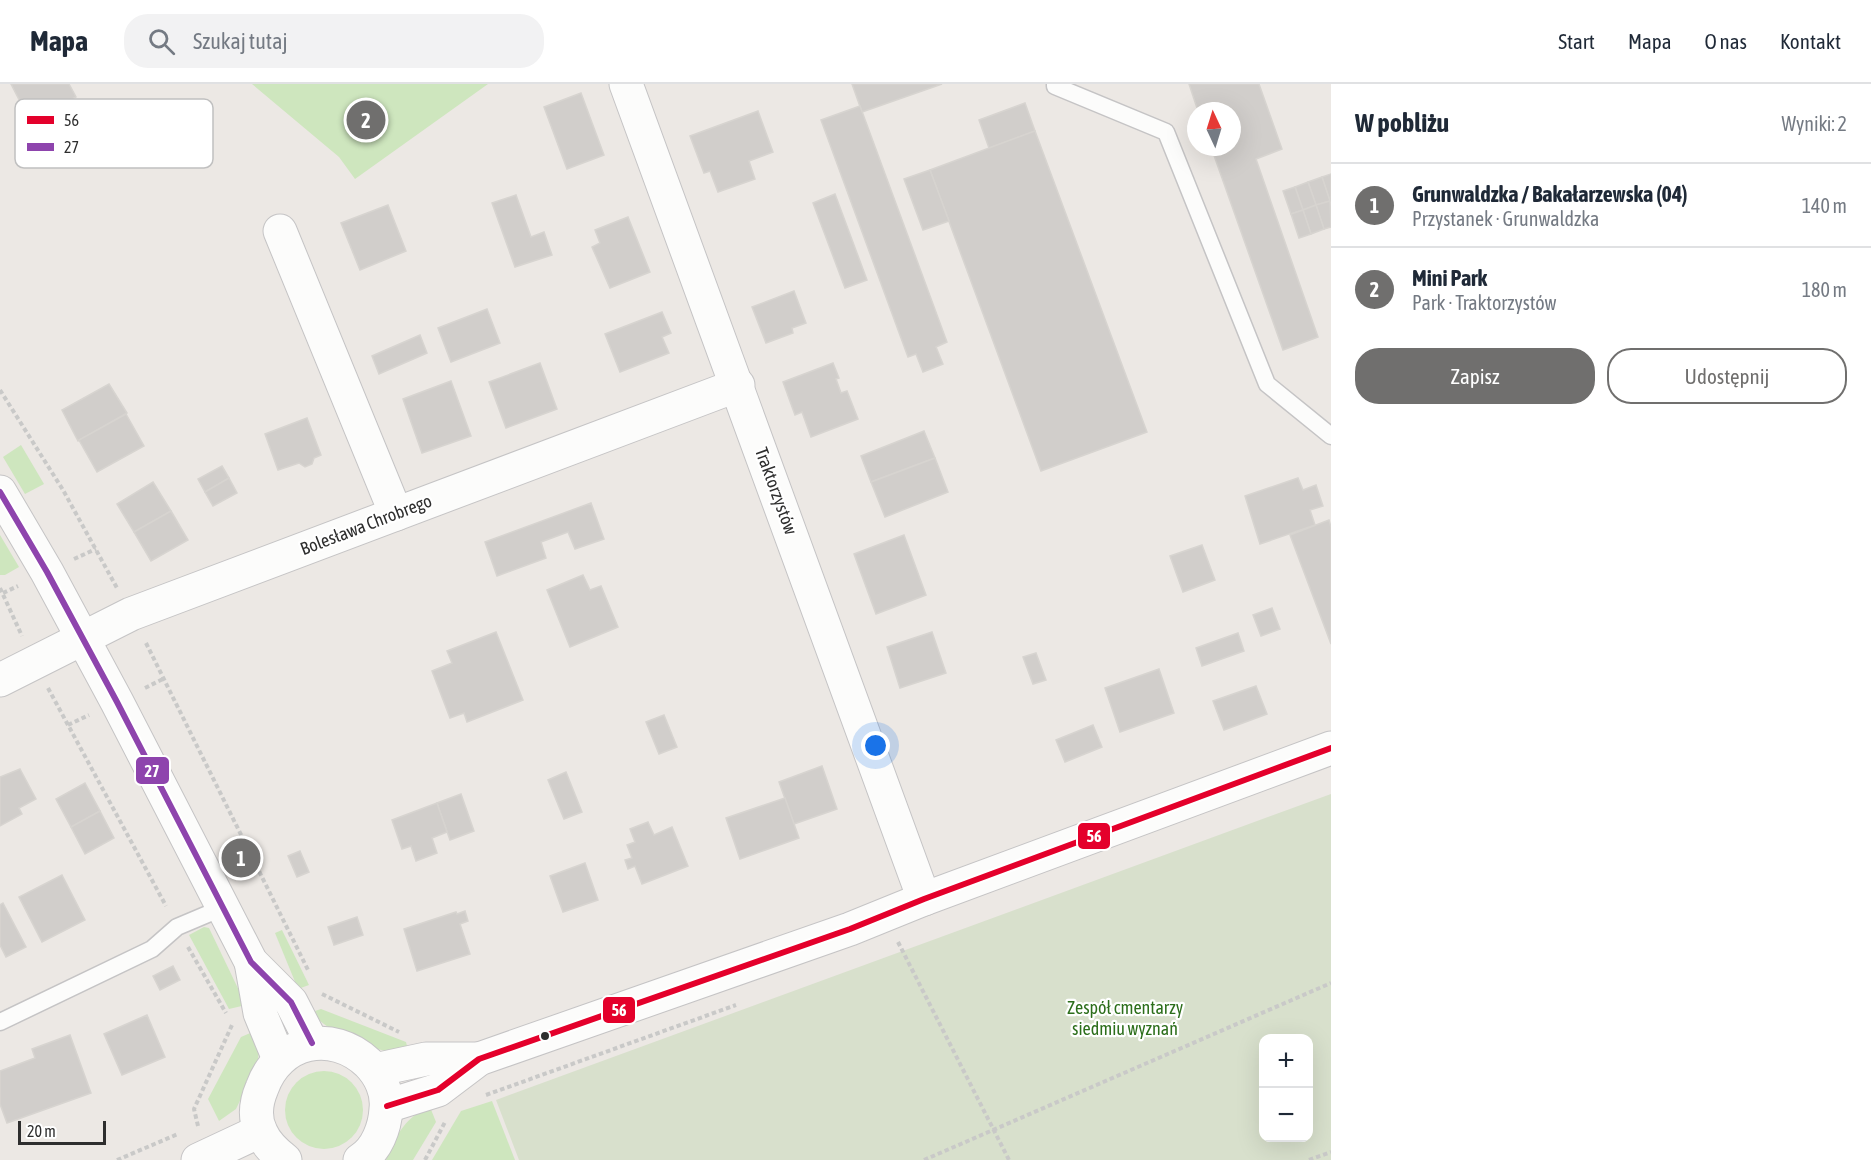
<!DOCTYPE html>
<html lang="pl">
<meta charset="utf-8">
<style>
:root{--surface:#fff;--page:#f2f2f3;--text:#1f2937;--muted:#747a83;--line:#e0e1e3;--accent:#706f6e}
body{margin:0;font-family:"Asap Condensed",sans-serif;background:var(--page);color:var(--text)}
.controls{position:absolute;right:18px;bottom:18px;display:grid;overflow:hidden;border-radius:12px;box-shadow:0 6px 24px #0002}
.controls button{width:54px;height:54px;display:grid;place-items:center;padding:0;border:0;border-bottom:2px solid var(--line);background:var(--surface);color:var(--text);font:30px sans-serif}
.compass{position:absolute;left:1187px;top:18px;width:54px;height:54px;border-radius:50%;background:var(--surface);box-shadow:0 6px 24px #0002;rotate:356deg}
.scale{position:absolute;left:18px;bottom:15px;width:88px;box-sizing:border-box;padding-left:6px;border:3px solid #2e2e2e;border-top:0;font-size:16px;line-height:21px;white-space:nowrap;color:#2e2e2e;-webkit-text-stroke:4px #fff;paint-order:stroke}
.you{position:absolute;left:876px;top:662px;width:21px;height:21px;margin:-15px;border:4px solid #fff;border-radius:50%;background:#1a73e8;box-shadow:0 0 0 9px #1a73e833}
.badge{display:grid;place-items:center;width:39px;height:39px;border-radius:50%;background:var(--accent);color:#fff;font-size:20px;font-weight:700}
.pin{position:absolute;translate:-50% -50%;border:3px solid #fff;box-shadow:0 2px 6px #0006}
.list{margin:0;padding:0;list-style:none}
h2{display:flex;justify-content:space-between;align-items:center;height:78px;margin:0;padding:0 24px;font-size:26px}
h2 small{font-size:20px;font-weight:400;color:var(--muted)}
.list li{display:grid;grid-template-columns:39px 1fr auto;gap:18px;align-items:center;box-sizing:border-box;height:84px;padding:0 24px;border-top:2px solid var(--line)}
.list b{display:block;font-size:22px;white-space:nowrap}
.list p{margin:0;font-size:20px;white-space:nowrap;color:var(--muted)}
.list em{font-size:20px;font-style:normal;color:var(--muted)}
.actions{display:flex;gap:12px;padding:18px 24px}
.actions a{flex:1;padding:14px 0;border:2px solid var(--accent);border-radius:24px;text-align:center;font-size:21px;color:var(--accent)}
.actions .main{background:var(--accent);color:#fff}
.icon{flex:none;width:33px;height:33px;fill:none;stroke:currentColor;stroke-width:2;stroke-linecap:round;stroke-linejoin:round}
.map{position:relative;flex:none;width:1331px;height:1076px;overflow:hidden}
header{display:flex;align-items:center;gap:36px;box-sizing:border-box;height:84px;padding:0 30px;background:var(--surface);border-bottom:2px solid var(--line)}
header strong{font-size:28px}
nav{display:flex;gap:33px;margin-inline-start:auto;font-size:21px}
.search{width:420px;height:54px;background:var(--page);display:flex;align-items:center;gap:15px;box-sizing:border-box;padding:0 21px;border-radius:24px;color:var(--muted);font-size:22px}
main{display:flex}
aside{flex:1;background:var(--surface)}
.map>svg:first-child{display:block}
.green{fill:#cee6be}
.cemetery{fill:#d8e0cc;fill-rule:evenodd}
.building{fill:#d1cecb;stroke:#d7d4d0;stroke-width:1.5}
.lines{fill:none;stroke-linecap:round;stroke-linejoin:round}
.service-casing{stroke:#c5c4c5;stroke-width:19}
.minor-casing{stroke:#c5c4c5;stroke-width:35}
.tertiary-casing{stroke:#c5c4c5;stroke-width:35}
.secondary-casing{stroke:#c5c4c5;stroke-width:35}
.path{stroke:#c9c9c8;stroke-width:4;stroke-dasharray:4.5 3;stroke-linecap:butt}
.service{stroke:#fcfcfb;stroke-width:16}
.minor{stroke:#fcfcfb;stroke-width:33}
.tertiary{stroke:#fcfcfb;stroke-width:33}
.secondary{stroke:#fcfcfb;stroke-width:33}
.bus-1-casing{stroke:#fff;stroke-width:10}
.bus-2-casing{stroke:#fff;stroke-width:10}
.bus-1{stroke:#e4002b;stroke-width:6}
.bus-2{stroke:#8e44ad;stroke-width:6}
.bus-dot{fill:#2e2e2e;stroke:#fff;stroke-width:2}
.labels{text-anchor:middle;stroke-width:4.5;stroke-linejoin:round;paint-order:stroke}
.street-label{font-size:18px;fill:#2e2e2e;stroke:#fff}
.park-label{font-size:18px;fill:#2c6e1b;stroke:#fff}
.key{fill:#fff;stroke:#c0c0c0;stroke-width:1.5}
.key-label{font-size:16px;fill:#2e2e2e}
.line-badge{stroke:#fff;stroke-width:2}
.badge-label{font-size:16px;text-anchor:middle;font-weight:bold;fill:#fff}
</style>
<header>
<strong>Mapa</strong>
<div class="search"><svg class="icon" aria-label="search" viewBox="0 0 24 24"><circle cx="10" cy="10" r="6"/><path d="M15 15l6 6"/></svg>Szukaj tutaj</div>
<nav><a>Start</a><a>Mapa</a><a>O nas</a><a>Kontakt</a></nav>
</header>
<main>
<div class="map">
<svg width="1331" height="1076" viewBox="0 0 1331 1076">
<rect width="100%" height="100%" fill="#ece8e4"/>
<!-- green -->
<g class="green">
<polygon points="252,0 488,0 355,95 339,73"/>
<polygon points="21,361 44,400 25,410 3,373"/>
<polygon points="0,451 19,483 5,491 0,491"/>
<polygon points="204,843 209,844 246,921 229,925 189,851"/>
<polygon points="282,846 309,901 298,905 275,849"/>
<path d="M321,925L406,958L409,970C381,970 328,951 312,928Z"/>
<polygon points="255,947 259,959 258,979 236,1025 219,1037 208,1015 241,953"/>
<circle cx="324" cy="1026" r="39"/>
<polygon points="492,1017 515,1076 432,1076 461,1027"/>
<path d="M430,1023L436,1038L413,1076H386C393,1054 408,1030 430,1023Z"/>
</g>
<!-- cemetery -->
<path class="cemetery" d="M1331,710V1076H519L496,1016ZM1264,954H1308V1054H1264Z"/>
<!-- building -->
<g class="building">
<polygon points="11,0 69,0 76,13 30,37"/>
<polygon points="852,0 942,0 862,28"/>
<polygon points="1189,0 1259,0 1282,65 1256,75 1318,253 1283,266 1211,63 1232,63 1232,27 1198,27"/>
<polygon points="581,9 604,71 567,85 544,23"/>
<polygon points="1025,19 1035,47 989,64 979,36"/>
<polygon points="860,22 947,258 936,263 943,280 923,288 916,270 908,273 821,36"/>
<polygon points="758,27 773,68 749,77 755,95 718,108 710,87 704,89 690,52"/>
<polygon points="1035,47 1147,348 1041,387 930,86"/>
<polygon points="930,86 949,137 923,146 904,95"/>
<polygon points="1331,90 1331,116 1330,117 1322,93"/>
<polygon points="1322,93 1330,117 1316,121 1308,98"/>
<polygon points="1308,98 1316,121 1303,126 1295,103"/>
<polygon points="1295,103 1303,126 1291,130 1283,107"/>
<polygon points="835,110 867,196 845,204 813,119"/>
<polygon points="516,111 531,153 544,148 552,171 515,183 492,119"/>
<polygon points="1330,117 1331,143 1324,145 1316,121"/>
<polygon points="388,121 406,167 360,186 341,139"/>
<polygon points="1316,121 1324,145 1311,150 1303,126"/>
<polygon points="1303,126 1311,150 1299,154 1291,130"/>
<polygon points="628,133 650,188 610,204 592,163 600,159 595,146"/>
<polygon points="794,207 806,239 792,244 793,249 766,259 752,223"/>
<polygon points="487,225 500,259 451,278 438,244"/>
<polygon points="662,228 671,249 662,253 669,269 620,288 605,250"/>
<polygon points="420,251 427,269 379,290 372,272"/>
<polygon points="540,279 557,325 506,344 489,298"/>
<polygon points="833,279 839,294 836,295 841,309 847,307 858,335 811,353 802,328 795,331 783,298"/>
<polygon points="451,297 471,352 422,369 403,315"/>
<polygon points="109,300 127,329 78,357 62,326"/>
<polygon points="126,330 144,362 97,388 79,356"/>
<polygon points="307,334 321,371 314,374 312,380 305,383 299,379 278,386 265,350"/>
<polygon points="924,347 935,374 871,398 861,372"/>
<polygon points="935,374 948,408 885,433 871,398"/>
<polygon points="222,382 229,394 205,408 198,395"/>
<polygon points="229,394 237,409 213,422 205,408"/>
<polygon points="1298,394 1303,406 1316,401 1323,422 1310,426 1315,441 1260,460 1245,412"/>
<polygon points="153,398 171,427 134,448 117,420"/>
<polygon points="591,419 604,455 575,465 568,448 541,458 546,474 497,492 485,458"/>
<polygon points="171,427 188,456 151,477 134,448"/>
<polygon points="1329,436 1331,443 1331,560 1290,451"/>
<polygon points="904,451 926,511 876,530 854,470"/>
<polygon points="1202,461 1215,496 1183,508 1170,472"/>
<polygon points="583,491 590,506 601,502 618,543 570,563 547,506"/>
<polygon points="1272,524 1280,545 1261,552 1253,531"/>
<polygon points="496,548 523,616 467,638 464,629 450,634 432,587 452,579 447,567"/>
<polygon points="932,548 946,589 900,604 887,563"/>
<polygon points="1238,549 1244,567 1202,582 1196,564"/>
<polygon points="1036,569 1046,596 1033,600 1023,573"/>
<polygon points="1159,585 1174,629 1120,648 1105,604"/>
<polygon points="1256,602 1267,630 1224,646 1213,617"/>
<polygon points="664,631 677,663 659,670 646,638"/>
<polygon points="1093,641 1102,663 1065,678 1056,656"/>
<polygon points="822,682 837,725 794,740 779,698"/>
<polygon points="20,685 36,715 19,724 22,730 0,742 0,693"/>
<polygon points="566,688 582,728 564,735 548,696"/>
<polygon points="85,699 100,727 71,743 56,715"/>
<polygon points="461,710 474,747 450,756 437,719"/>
<polygon points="785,714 799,754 740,775 726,734"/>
<polygon points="437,719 447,748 432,754 437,769 416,777 411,762 402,765 392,736"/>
<polygon points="100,727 114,754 85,770 71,743"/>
<polygon points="648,738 654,751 672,743 688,782 642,800 635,782 628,785 625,776 632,774 627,761 635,758 630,745"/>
<polygon points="300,767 309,788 297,793 288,772"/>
<polygon points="585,779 598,816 563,828 550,792"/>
<polygon points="62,791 85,836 42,858 19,813"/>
<polygon points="3,819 26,863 6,873 0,861 0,821"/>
<polygon points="465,827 468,837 460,840 470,870 417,887 404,845 456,828 457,830"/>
<polygon points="357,833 363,851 334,861 328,843"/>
<polygon points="173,882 180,896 160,906 153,892"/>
<polygon points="147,931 165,973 122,991 104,950"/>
<polygon points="70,951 91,1009 7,1039 0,1020 0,987 35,974 32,965"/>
</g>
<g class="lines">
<defs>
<g id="service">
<polyline points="1055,0 1055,2 1166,48 1267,300 1331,352"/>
<polyline points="0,938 152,865 177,843 222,824"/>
</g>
<g id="minor">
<polyline points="626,0 924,815"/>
<polyline points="280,147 396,430"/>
<polyline points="0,596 131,530 738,301"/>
</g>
<g id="tertiary">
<polyline points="0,408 47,488 117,618 251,878 291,918 312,959"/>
<polyline points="251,878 260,929 279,975"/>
<polyline points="375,986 426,975 479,975"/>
<polyline points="387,1022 438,1006 479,975 850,845 924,815 1331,664"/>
</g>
<g id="secondary">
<polyline points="198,1076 260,1047"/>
<path d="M285,1076C275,1068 266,1060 261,1048C254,1034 256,1018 262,1004C279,956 332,945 368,979C380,991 388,1008 386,1025C385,1043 377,1066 360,1076"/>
</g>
</defs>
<!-- service casing -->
<use href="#service" class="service-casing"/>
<!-- minor casing -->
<use href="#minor" class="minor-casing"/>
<!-- tertiary casing -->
<use href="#tertiary" class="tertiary-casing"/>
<!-- secondary casing -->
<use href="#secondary" class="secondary-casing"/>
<!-- path -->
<g class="path">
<polyline points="0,306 63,406 117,504"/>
<polyline points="74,475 96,465"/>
<polyline points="0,504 22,552"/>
<polyline points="3,509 18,502"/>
<polyline points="146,559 309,888"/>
<polyline points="48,604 166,822"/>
<polyline points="145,604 163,595"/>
<polyline points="68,641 89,631"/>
<polyline points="898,858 1009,1076"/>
<polyline points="188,863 226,929"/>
<polyline points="322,910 399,948"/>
<polyline points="486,1011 736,921"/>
<polyline points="198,1042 194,1025 232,941"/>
<polyline points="117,1076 178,1050"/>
<polyline points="425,1076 445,1038"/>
<polyline points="924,1076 1331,899"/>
<polyline points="1309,1076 1331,1068"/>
</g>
<!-- service -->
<use href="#service" class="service"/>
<!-- minor -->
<use href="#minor" class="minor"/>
<!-- tertiary -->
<use href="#tertiary" class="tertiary"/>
<!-- secondary -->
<use href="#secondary" class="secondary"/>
<defs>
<polyline id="bus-1" points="387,1022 438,1006 479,975 850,845 924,815 1331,664"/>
<polyline id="bus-2" points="0,408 47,488 117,618 251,878 291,918 312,959"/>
</defs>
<!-- bus-1 casing -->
<use href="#bus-1" class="bus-1-casing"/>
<!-- bus-2 casing -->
<use href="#bus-2" class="bus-2-casing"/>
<!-- bus-1 -->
<use href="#bus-1" class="bus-1"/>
<!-- bus-2 -->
<use href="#bus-2" class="bus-2"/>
</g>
<!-- markers -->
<circle class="bus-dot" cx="545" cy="952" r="5"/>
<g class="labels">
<!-- street labels -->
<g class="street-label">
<text transform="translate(776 407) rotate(70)" y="6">Traktorzystów</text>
<text transform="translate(366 441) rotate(-21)" y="6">Bolesława Chrobrego</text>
</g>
<!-- park labels -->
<g class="park-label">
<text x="1125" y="930">Zespół cmentarzy<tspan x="1125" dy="21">siedmiu wyznań</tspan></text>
</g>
</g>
<!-- legend -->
<rect x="15" y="15" width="198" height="69" rx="9" class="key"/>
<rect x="27" y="32" width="27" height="8" fill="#e4002b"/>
<rect x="27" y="59" width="27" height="8" fill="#8e44ad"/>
<g class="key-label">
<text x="64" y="42">56</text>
<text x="64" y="69">27</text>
</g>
<g class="line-badge">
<rect x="135" y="672" width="35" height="29" rx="6" fill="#8e44ad"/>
<rect x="1077" y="738" width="34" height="28" rx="6" fill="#e4002b"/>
<rect x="602" y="912" width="34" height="28" rx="6" fill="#e4002b"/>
</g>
<g class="badge-label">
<text x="152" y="693">27</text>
<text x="1094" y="758">56</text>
<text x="619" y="932">56</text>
</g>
</svg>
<div class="controls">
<button>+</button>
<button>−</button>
</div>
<svg class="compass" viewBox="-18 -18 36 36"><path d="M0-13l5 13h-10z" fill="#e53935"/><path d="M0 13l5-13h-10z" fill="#747a83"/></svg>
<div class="scale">20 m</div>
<div class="you"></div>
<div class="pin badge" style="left:241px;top:774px">1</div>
<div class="pin badge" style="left:366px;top:36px">2</div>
</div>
<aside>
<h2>W pobliżu<small>Wyniki: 2</small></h2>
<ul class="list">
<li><span class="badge">1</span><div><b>Grunwaldzka / Bakałarzewska (04)</b><p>Przystanek · Grunwaldzka</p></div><em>140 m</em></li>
<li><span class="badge">2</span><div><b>Mini Park</b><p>Park · Traktorzystów</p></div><em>180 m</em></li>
</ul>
<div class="actions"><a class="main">Zapisz</a><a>Udostępnij</a></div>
</aside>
</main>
